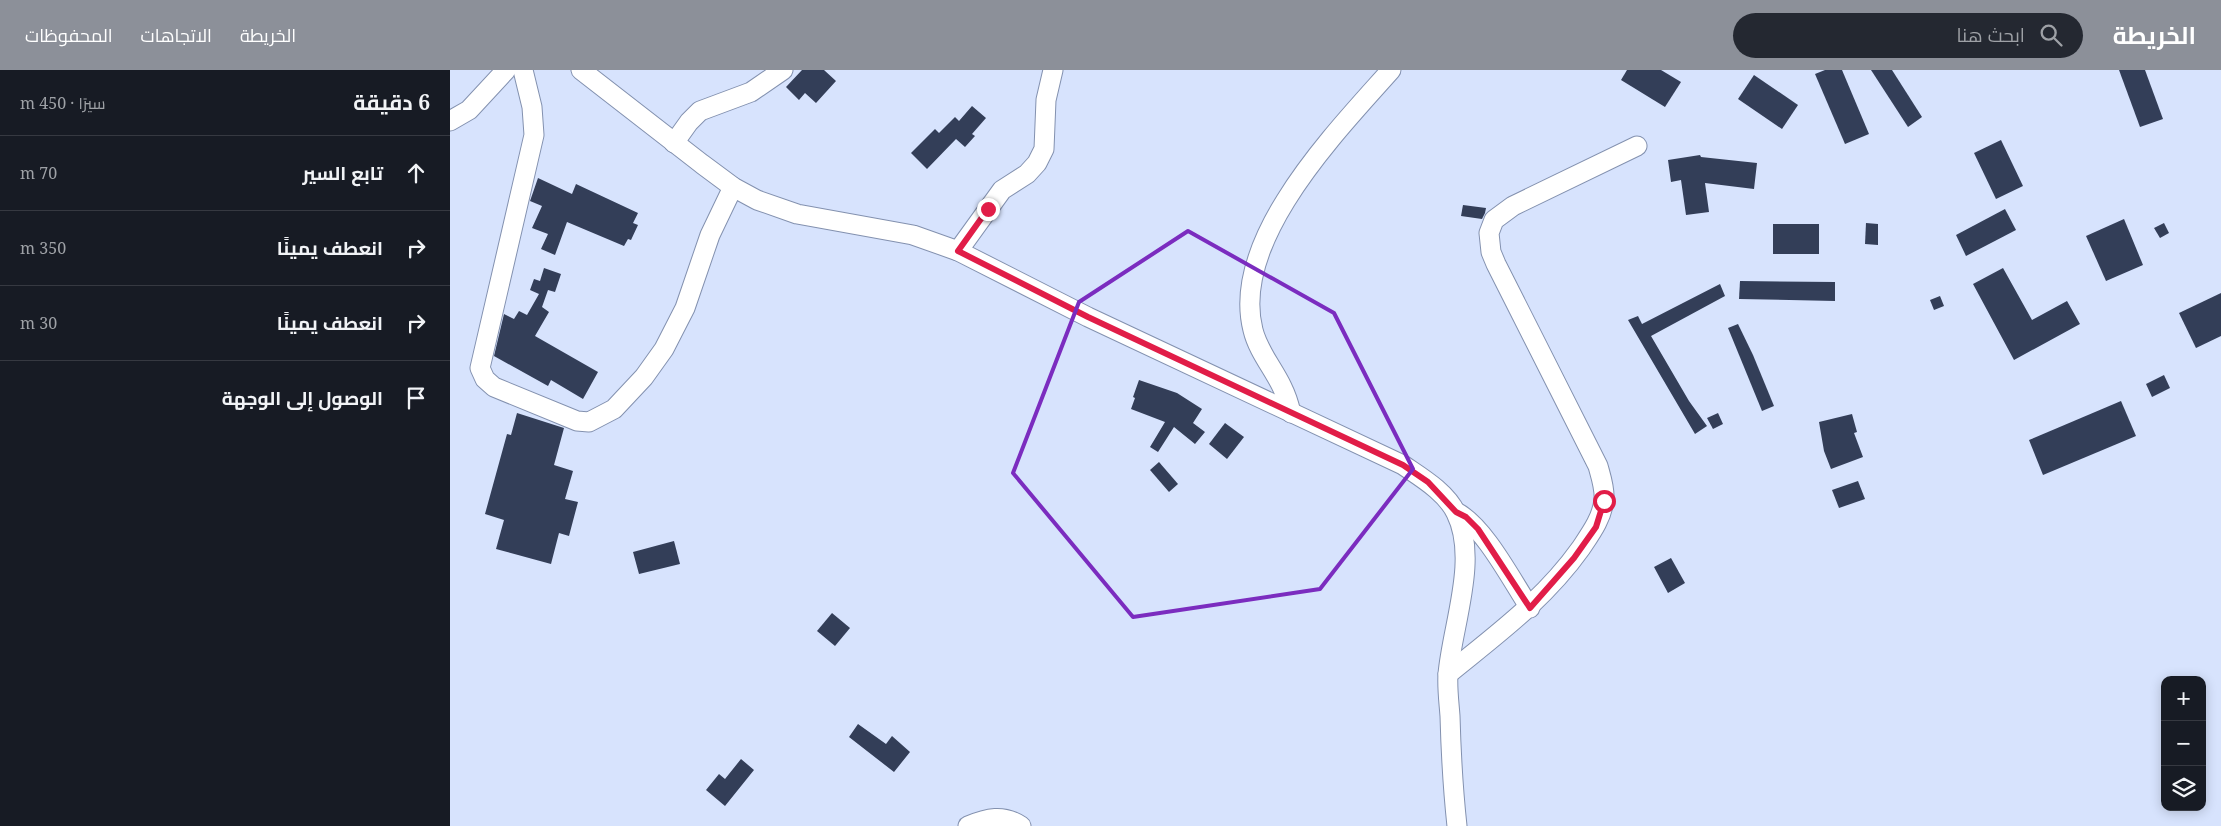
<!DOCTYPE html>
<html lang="ar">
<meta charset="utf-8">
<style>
:root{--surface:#171b24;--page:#242831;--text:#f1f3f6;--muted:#9ea1a6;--line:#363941;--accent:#8c9099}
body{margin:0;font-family:"Noto Serif",Cairo,serif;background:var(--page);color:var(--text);direction:rtl}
.controls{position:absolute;right:15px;bottom:15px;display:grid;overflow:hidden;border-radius:10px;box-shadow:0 2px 12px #0003}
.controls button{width:45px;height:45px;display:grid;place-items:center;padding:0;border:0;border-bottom:1px solid var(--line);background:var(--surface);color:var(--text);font:25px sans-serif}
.stop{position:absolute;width:15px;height:15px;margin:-11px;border:4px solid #e11d48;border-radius:50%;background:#fff}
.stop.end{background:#e11d48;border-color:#fff;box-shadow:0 1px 5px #0008}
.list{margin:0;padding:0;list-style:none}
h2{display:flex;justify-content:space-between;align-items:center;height:65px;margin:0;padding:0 20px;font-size:21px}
h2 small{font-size:16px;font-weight:400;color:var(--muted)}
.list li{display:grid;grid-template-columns:32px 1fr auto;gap:15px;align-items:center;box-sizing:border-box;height:75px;padding:0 20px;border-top:1px solid var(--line)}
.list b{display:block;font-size:19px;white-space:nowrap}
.list em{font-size:16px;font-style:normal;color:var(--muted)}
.icon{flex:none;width:28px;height:28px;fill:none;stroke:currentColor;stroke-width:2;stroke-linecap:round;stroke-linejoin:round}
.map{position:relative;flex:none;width:1771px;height:756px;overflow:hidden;direction:ltr}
header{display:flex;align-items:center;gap:30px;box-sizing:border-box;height:70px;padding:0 25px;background:var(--accent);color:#fff}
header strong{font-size:24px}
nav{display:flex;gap:28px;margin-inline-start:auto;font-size:18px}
.search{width:350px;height:45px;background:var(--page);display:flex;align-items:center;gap:12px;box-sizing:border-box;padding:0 18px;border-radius:28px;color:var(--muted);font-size:19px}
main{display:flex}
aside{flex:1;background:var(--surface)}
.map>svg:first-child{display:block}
.building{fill:#333e58}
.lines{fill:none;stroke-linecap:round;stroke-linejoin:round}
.minor-casing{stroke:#8391af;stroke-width:21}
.minor{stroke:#fff;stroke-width:19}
.route{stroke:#e11d48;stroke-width:6}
.marked{fill:none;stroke:#7b2cbf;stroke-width:4;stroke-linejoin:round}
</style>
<header>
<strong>الخريطة</strong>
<div class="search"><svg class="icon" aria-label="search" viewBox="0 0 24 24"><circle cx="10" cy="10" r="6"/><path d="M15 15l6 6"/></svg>ابحث هنا</div>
<nav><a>الخريطة</a><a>الاتجاهات</a><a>المحفوظات</a></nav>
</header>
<main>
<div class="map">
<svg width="1771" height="756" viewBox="0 0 1771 756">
<rect width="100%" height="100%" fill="#d7e3fd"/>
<!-- building -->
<g class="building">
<polygon points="352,0 374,0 386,11 366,33 355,23 349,30 336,17"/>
<polygon points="1177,0 1211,0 1231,12 1215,37 1171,10"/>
<polygon points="1375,0 1392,0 1419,64 1395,74 1365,4"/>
<polygon points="1421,0 1442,0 1472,47 1458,57"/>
<polygon points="1669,0 1695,0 1713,49 1690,57"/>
<polygon points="1304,5 1348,35 1332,59 1288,29"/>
<polygon points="522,36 536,48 522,64 525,66 515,77 506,69 477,99 461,83 485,59 489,63 505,47 509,51"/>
<polygon points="1551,70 1573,116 1546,129 1524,83"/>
<polygon points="1250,85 1251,87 1307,93 1304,119 1255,113 1259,142 1236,145 1231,110 1221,112 1218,90"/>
<polygon points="88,108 122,124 126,114 188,143 183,153 188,155 181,170 178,169 174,176 117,152 105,185 91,179 98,164 82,158 92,136 80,131"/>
<polygon points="1013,135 1036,138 1035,143 1032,149 1011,146"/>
<polygon points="1555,139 1566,160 1516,186 1506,165"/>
<polygon points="1674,149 1693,195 1656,211 1636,166"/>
<polygon points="1416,153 1428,154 1428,175 1415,174"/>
<polygon points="1714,153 1719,163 1710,168 1704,158"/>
<rect x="1323" y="154" width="46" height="30"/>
<polygon points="94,198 111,204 105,222 98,220 92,237 99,242 85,266 148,302 133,329 101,310 98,316 44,286 54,244 64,249 69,241 77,245 89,224 80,220 84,209 90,211"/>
<polygon points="1553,198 1582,250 1617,231 1630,254 1564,290 1523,214"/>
<polygon points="1290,211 1385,212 1385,231 1289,229"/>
<polygon points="1270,214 1275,226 1201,266 1239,331 1257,356 1245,364 1178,250 1188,246 1192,254"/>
<polygon points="1771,223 1771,266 1746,278 1729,243"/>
<polygon points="1490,226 1494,236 1484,240 1480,230"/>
<polygon points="1288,254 1303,285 1324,336 1312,341 1278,258"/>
<polygon points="1714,305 1720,318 1702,327 1696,314"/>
<polygon points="689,310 727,323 752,339 743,353 755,362 745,374 724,357 708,382 700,377 715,352 681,339 685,328 683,327"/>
<polygon points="1671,331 1686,366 1593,405 1579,370"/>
<polygon points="67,343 114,358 104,395 123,401 115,429 128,432 119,466 109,463 101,494 46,479 54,450 35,444 57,364 61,365"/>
<polygon points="1268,343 1273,354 1263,359 1257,348"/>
<polygon points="1402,344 1407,362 1404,363 1413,387 1381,399 1374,381 1369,352"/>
<polygon points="775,353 794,367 777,389 759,374"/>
<polygon points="709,392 728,414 719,422 700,400"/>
<polygon points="1408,411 1415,429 1389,438 1382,420"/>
<polygon points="224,471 230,494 189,504 183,482"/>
<polygon points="1221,488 1235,513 1218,523 1204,497"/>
<polygon points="382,543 400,558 385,576 367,561"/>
<polygon points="408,654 436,674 442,666 460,682 444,702 399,667"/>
<polygon points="291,689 304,700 275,736 256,720 269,704 275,709"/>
</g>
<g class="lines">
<defs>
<g id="minor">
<polyline points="73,0 82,37 84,65 30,298 35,309 44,317 127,351 139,352 164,339 194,307 214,279 235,238 260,165 283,117"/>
<path d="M131,0L252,94L283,117L307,130L347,144L463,165L508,181L638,247L953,395C972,408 996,422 1006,443C1029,489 1002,556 998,604C997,618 999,632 1000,646C1001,683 1003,719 1007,756"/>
<polyline points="0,51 19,40 56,0"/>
<polyline points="224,73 239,52 250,41 301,22 333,0"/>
<polyline points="508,181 552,120 577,104 587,93 594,79 596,30 603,0"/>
<path d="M841,343C839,334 836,325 832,317C823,298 808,281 803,260C780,170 886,62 941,0"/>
<path d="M1006,442C1034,456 1062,511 1080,538"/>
<path d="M998,604C1047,564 1094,530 1131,478C1141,463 1152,448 1154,430C1155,418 1151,407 1148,396L1046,194L1041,182L1039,163L1044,150L1063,136L1187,76"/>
<path d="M518,756C537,748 553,744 571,756"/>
</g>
</defs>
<!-- minor casing -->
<use href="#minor" class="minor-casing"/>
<!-- minor -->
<use href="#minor" class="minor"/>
</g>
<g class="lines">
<!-- route -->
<polyline class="route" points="538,139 508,181 638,247 953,395 978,412 1006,442 1016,447 1028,459 1080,538 1124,488 1146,457 1154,431"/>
</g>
<!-- marked area -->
<path class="marked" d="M738,161L884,243L963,399L870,519L683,547L563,403L629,232Z"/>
</svg>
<div class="controls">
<button>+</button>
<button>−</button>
<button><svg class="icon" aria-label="layers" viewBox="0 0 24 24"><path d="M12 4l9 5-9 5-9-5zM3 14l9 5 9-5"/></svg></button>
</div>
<div class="stop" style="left:1154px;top:431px"></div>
<div class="stop end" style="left:538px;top:139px"></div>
</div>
<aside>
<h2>6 دقيقة<small>سيرًا · 450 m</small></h2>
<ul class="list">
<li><svg class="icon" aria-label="ahead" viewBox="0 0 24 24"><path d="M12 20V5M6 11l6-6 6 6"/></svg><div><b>تابع السير</b></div><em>70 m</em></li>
<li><svg class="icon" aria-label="right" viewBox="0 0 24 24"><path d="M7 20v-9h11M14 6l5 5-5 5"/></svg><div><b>انعطف يمينًا</b></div><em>350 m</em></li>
<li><svg class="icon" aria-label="right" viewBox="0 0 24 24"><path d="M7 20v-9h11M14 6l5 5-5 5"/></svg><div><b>انعطف يمينًا</b></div><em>30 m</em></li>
<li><svg class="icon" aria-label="arrive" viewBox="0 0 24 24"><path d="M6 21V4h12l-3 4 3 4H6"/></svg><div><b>الوصول إلى الوجهة</b></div></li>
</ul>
</aside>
</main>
